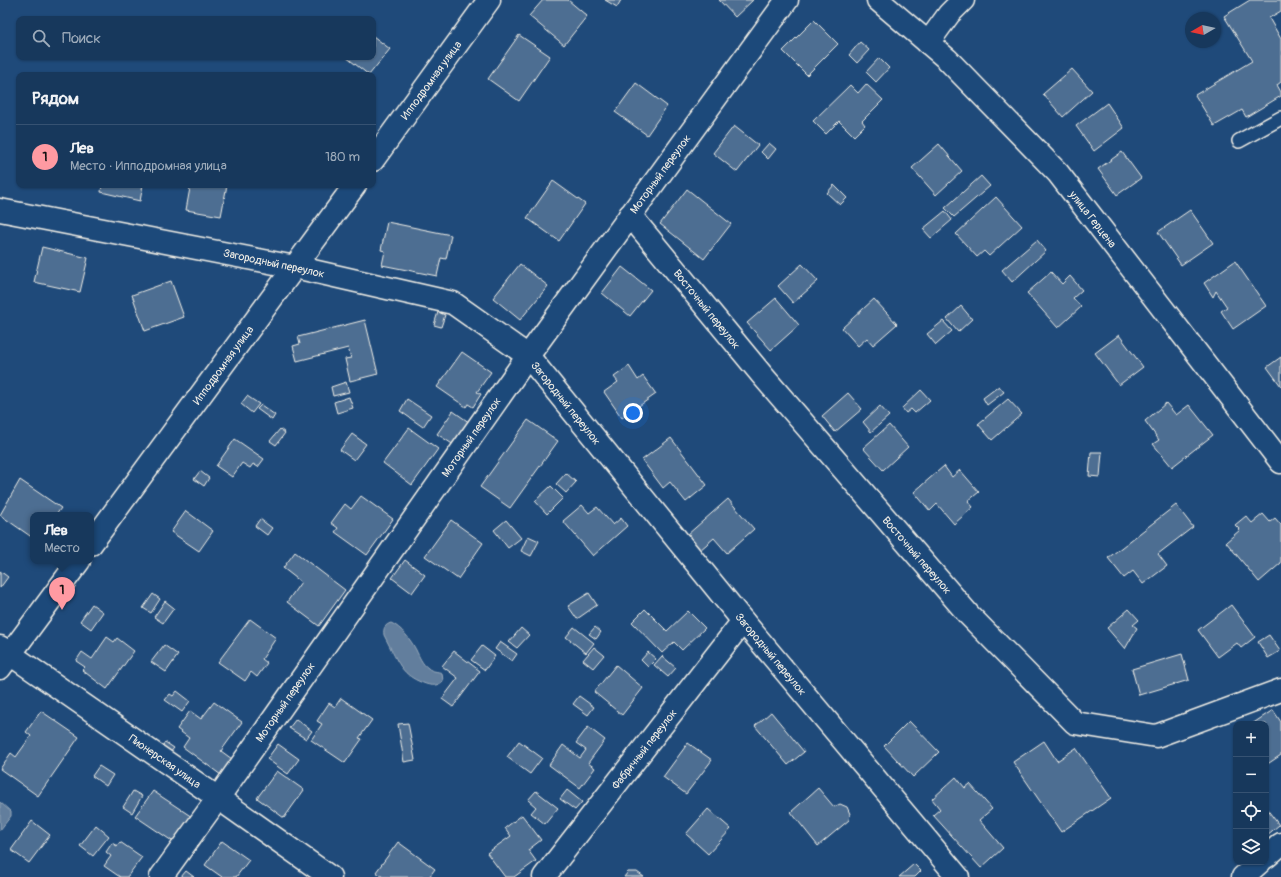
<!DOCTYPE html>
<html lang="ru">
<meta charset="utf-8">
<style>
:root{--surface:#17385c;--page:#203f62;--text:#f1f3f6;--muted:#9eacbb;--line:#365272;--accent:#ff9aa2}
body{margin:0;font-family:Pangolin,sans-serif;background:var(--page);color:var(--text)}
.controls{position:absolute;right:12px;bottom:12px;display:grid;overflow:hidden;border-radius:8px;box-shadow:0 1px 3px #0004}
.controls button{width:36px;height:36px;display:grid;place-items:center;padding:0;border:0;border-bottom:1px solid var(--line);background:var(--surface);color:var(--text);font:20px sans-serif}
.compass{position:absolute;left:1185px;top:12px;width:36px;height:36px;border-radius:50%;background:var(--surface);box-shadow:0 1px 3px #0004;rotate:261deg}
.you{position:absolute;left:633px;top:413px;width:14px;height:14px;margin:-10px;border:3px solid #fff;border-radius:50%;background:#1a73e8;box-shadow:0 0 0 6px #1a73e833}
.badge{display:grid;place-items:center;width:26px;height:26px;border-radius:50%;background:var(--accent);color:#111;font-size:13px;font-weight:700}
.pin{position:absolute;translate:-50% -33px;filter:drop-shadow(0 1px 2px #0008)}
.pin::after{content:'';position:absolute;top:21px;width:14px;height:12px;background:inherit;clip-path:polygon(0 0,100% 0,50% 100%)}
.popup{position:absolute;left:30px;top:512px;width:64px;height:52px;box-sizing:border-box;display:grid;place-content:center;border-radius:8px;background:var(--surface);filter:drop-shadow(0 1px 3px #0005);font-size:13px;white-space:nowrap;color:var(--muted)}
.popup b{font-size:15px;color:var(--text)}
.popup::after{content:'';position:absolute;left:50%;top:100%;margin-left:-8px;border:8px solid transparent;border-top-color:var(--surface)}
.list{margin:0;padding:0;list-style:none}
h2{display:flex;justify-content:space-between;align-items:center;height:52px;margin:0;padding:0 16px;font-size:17px}
h2 small{font-size:13px;font-weight:400;color:var(--muted)}
.list li{display:grid;grid-template-columns:26px 1fr auto;gap:12px;align-items:center;box-sizing:border-box;height:64px;padding:0 16px;border-top:1px solid var(--line)}
.list b{display:block;font-size:15px;white-space:nowrap}
.list p{margin:0;font-size:13px;white-space:nowrap;color:var(--muted)}
.list em{font-size:13px;font-style:normal;color:var(--muted)}
.icon{flex:none;width:22px;height:22px;fill:none;stroke:currentColor;stroke-width:2;stroke-linecap:round;stroke-linejoin:round}
.map{position:relative;flex:none;width:1281px;height:877px;overflow:hidden}
.search{position:absolute;background:var(--surface);box-shadow:0 1px 3px #0004;left:16px;top:16px;width:360px;height:44px;display:flex;align-items:center;gap:10px;box-sizing:border-box;padding:0 14px;border-radius:8px;color:var(--muted);font-size:15px}
.panel{position:absolute;background:var(--surface);box-shadow:0 1px 3px #0004;left:16px;top:72px;width:360px;height:116px;border-radius:8px}
.map>svg:first-child{display:block}
.water{fill:#627e9d;stroke:#9cacbb}
.building{fill:#4d6e92;stroke:#f4f1e8}
.lines{fill:none;stroke-linecap:round;stroke-linejoin:round}
.service-casing{stroke:#f4f1e8;stroke-width:16}
.minor-casing{stroke:#f4f1e8;stroke-width:25}
.service{stroke:#1f4a7a;stroke-width:13}
.minor{stroke:#1f4a7a;stroke-width:22}
.labels{text-anchor:middle;stroke-width:4;stroke-linejoin:round;paint-order:stroke}
.street-label{font-size:11px;fill:#f4f1e8;stroke:#1f4a7a}
</style>
<div class="map">
<svg width="1281" height="877" viewBox="0 0 1281 877">
<rect width="100%" height="100%" fill="#1f4a7a"/>
<filter id="ink" filterUnits="userSpaceOnUse"><feTurbulence type="fractalNoise" baseFrequency=".025" numOctaves="2"/><feDisplacementMap in="SourceGraphic" scale="8" xChannelSelector="R" yChannelSelector="G"/><feConvolveMatrix kernelMatrix="1 2 1 2 8 2 1 2 1" color-interpolation-filters="sRGB"/></filter>
<g filter="url(#ink)">
<!-- water -->
<g class="water">
<path d="M391,623C401,627 411,640 416,650C419,656 422,664 428,668C432,672 438,671 442,673L443,681C438,686 432,686 426,684C405,677 400,667 391,649C389,644 386,640 384,635C383,628 385,625 391,623Z"/>
<polygon points="0,802 11,812 11,816 0,830"/>
</g>
<!-- building -->
<g class="building">
<polygon points="543,0 568,0 587,16 564,45 529,16"/>
<polygon points="605,0 621,0 617,7"/>
<polygon points="719,0 753,0 735,17"/>
<polygon points="1250,0 1281,0 1281,11 1269,18 1281,39 1281,82 1277,85 1281,92 1281,96 1246,117 1242,110 1214,126 1195,95 1252,61 1224,16"/>
<polygon points="814,20 838,44 807,75 783,51"/>
<polygon points="519,35 550,56 519,101 488,79"/>
<polygon points="373,36 390,49 369,75 346,57 373,57"/>
<polygon points="860,42 869,50 857,63 849,55"/>
<polygon points="879,58 889,68 876,82 866,72"/>
<polygon points="1072,69 1092,91 1063,117 1043,94"/>
<polygon points="636,83 667,106 647,135 615,112"/>
<polygon points="866,84 883,100 862,121 865,125 854,136 839,121 826,134 813,121 850,85 858,93"/>
<polygon points="1107,103 1124,128 1094,151 1076,126"/>
<polygon points="734,126 758,145 737,172 713,153"/>
<polygon points="769,143 776,149 768,159 761,152"/>
<polygon points="939,144 962,171 936,195 912,168"/>
<polygon points="1122,152 1141,178 1117,195 1098,169"/>
<polygon points="981,176 990,186 954,217 945,208"/>
<polygon points="553,181 585,204 559,241 527,218"/>
<polygon points="102,185 143,185 140,201 101,192"/>
<polygon points="176,185 227,185 221,216 186,210 190,188"/>
<polygon points="834,185 847,198 840,205 827,193"/>
<polygon points="687,189 731,224 704,259 660,224"/>
<polygon points="996,197 1022,226 989,256 984,251 977,257 956,234"/>
<polygon points="1190,210 1213,243 1181,265 1158,232"/>
<polygon points="945,211 952,220 931,238 923,229"/>
<polygon points="387,222 451,235 446,259 441,258 437,276 382,265 385,251 381,250"/>
<polygon points="1037,240 1046,251 1012,282 1002,270"/>
<polygon points="42,247 88,258 80,292 34,282"/>
<polygon points="1235,261 1266,306 1233,329 1221,311 1227,307 1216,291 1213,297 1204,283"/>
<polygon points="520,264 548,286 520,320 493,298"/>
<polygon points="802,264 818,281 793,303 778,286"/>
<polygon points="622,267 651,290 630,316 602,293"/>
<polygon points="1051,272 1062,284 1070,276 1082,290 1073,298 1081,307 1058,328 1027,293"/>
<polygon points="171,281 184,317 145,331 132,295"/>
<polygon points="776,298 799,325 771,350 747,323"/>
<polygon points="874,299 897,324 873,345 867,338 858,346 842,328"/>
<polygon points="961,306 972,319 958,332 947,319"/>
<polygon points="438,312 445,315 441,327 434,325"/>
<polygon points="365,320 378,374 350,381 345,359 351,358 348,348 297,361 293,346 300,344 298,337"/>
<polygon points="943,321 952,331 936,345 927,334"/>
<polygon points="1119,335 1143,367 1119,385 1095,353"/>
<polygon points="462,352 491,372 477,392 481,394 473,407 468,404 466,407 437,387"/>
<polygon points="1281,357 1281,386 1267,367"/>
<polygon points="629,366 638,380 643,376 656,394 622,418 604,392 618,382 614,377"/>
<polygon points="346,382 349,392 333,396 331,387"/>
<polygon points="999,386 1004,392 987,405 983,398"/>
<polygon points="921,390 930,400 915,413 911,409 906,413 902,408"/>
<polygon points="848,393 862,409 835,432 822,416"/>
<polygon points="247,396 259,404 252,413 241,404"/>
<polygon points="349,397 353,408 337,413 334,402"/>
<polygon points="407,399 431,415 423,427 400,411"/>
<polygon points="1008,399 1022,414 992,440 978,424"/>
<polygon points="1166,403 1176,415 1189,405 1213,435 1172,467 1153,444 1159,440 1145,421"/>
<polygon points="261,405 275,415 272,420 257,409"/>
<polygon points="880,406 889,416 871,432 863,422"/>
<polygon points="453,411 473,425 457,447 437,434"/>
<polygon points="528,420 558,441 510,508 480,487"/>
<polygon points="889,425 908,447 883,470 863,448"/>
<polygon points="409,428 438,449 412,485 383,463"/>
<polygon points="280,429 285,433 276,445 270,441"/>
<polygon points="352,434 366,444 354,460 340,450"/>
<polygon points="671,438 707,485 686,502 670,482 663,488 642,460"/>
<polygon points="235,439 264,459 258,467 253,464 250,468 242,463 232,477 216,466"/>
<polygon points="1091,452 1102,452 1100,477 1089,476"/>
<polygon points="944,466 952,477 960,470 979,492 968,501 973,507 954,524 937,504 930,511 914,492"/>
<polygon points="200,471 209,478 204,486 194,479"/>
<polygon points="566,473 576,482 566,493 556,484"/>
<polygon points="20,480 61,508 56,515 33,515 33,538 0,515"/>
<polygon points="551,486 563,498 547,514 535,501"/>
<polygon points="361,496 393,519 367,555 335,532 338,528 331,523 345,504 351,509"/>
<polygon points="728,499 754,529 727,553 714,538 700,550 687,535"/>
<polygon points="582,505 589,513 597,507 613,525 621,518 627,526 593,556 563,521"/>
<polygon points="1176,505 1193,527 1158,554 1167,566 1143,584 1133,571 1124,578 1108,558"/>
<polygon points="186,511 213,531 199,551 171,532"/>
<polygon points="1263,514 1270,522 1275,518 1281,525 1281,563 1259,582 1226,542 1240,530 1235,525 1246,516 1252,523"/>
<polygon points="260,519 272,528 267,535 255,526"/>
<polygon points="451,520 483,543 458,579 425,556"/>
<polygon points="506,520 521,538 508,548 494,530"/>
<polygon points="528,536 539,541 531,556 521,551"/>
<polygon points="295,552 345,590 319,626 287,602 301,582 283,568"/>
<polygon points="405,560 425,575 412,593 392,578"/>
<polygon points="0,571 8,577 0,588"/>
<polygon points="589,593 597,605 577,619 568,606"/>
<polygon points="153,594 160,599 151,613 143,608"/>
<polygon points="165,601 174,608 163,623 154,617"/>
<polygon points="92,604 103,612 91,629 80,621"/>
<polygon points="1231,605 1255,637 1241,648 1237,643 1218,657 1198,630"/>
<polygon points="645,609 667,631 688,611 705,628 682,650 674,642 662,653 632,622"/>
<polygon points="1129,609 1139,620 1133,625 1137,628 1125,649 1107,628"/>
<polygon points="250,619 276,638 262,659 267,663 257,677 251,672 245,681 218,662"/>
<polygon points="574,627 594,643 586,653 566,637"/>
<polygon points="595,627 601,632 596,639 589,634"/>
<polygon points="521,628 529,635 517,648 509,642"/>
<polygon points="1269,635 1280,651 1268,658 1258,642"/>
<polygon points="107,637 114,642 117,638 134,651 107,689 82,670 85,667 76,661 82,652 92,659"/>
<polygon points="500,642 517,654 512,661 495,649"/>
<polygon points="164,645 178,655 166,672 151,662"/>
<polygon points="482,646 495,656 485,670 471,660"/>
<polygon points="594,647 604,655 593,668 583,660"/>
<polygon points="454,651 480,671 453,707 442,699 458,678 442,666"/>
<polygon points="648,652 656,659 648,667 641,660"/>
<polygon points="1182,654 1189,680 1139,695 1132,669"/>
<polygon points="662,656 676,668 668,677 654,665"/>
<polygon points="616,665 643,688 622,715 594,692"/>
<polygon points="177,691 190,701 182,712 165,700 170,694 173,696"/>
<polygon points="579,696 594,707 588,715 573,704"/>
<polygon points="341,698 372,720 359,738 362,739 345,763 311,740 322,724 317,721 329,703 335,707"/>
<polygon points="214,702 242,722 221,751 232,759 221,775 183,747 189,738 177,729 190,711 201,719"/>
<polygon points="1273,710 1281,722 1281,755 1266,765 1266,724 1252,724"/>
<polygon points="41,711 79,737 38,796 0,769 11,753 16,757 31,736 26,732"/>
<polygon points="771,712 804,752 788,765 755,726"/>
<polygon points="296,719 312,731 306,739 289,728"/>
<polygon points="909,721 939,752 913,777 884,746"/>
<polygon points="408,723 415,760 404,762 398,724"/>
<polygon points="588,727 605,740 588,763 595,768 580,788 549,765 563,745 580,758 586,750 576,743"/>
<polygon points="519,741 542,758 530,774 507,757"/>
<polygon points="1044,741 1057,761 1076,748 1111,798 1061,832 1013,762"/>
<polygon points="165,742 174,748 169,754 161,748"/>
<polygon points="688,743 712,760 686,794 663,777"/>
<polygon points="278,744 299,759 288,774 267,759"/>
<polygon points="99,766 113,775 106,786 92,776"/>
<polygon points="277,771 304,790 284,818 257,798"/>
<polygon points="956,777 965,788 970,784 992,809 979,820 1003,848 981,868 933,815 940,809 932,799"/>
<polygon points="818,788 834,807 840,804 847,807 850,814 849,820 818,846 791,812"/>
<polygon points="567,790 582,802 575,810 560,799"/>
<polygon points="133,791 142,796 132,813 123,807"/>
<polygon points="153,791 192,817 175,843 135,816"/>
<polygon points="536,791 558,808 545,824 531,813 536,807 528,800"/>
<polygon points="1266,808 1279,825 1266,836"/>
<polygon points="708,809 731,829 708,854 686,834"/>
<polygon points="522,815 541,840 528,850 536,861 514,877 505,877 487,853 511,836 505,828"/>
<polygon points="32,821 50,835 29,863 11,850"/>
<polygon points="96,825 109,836 93,856 80,846"/>
<polygon points="222,841 249,860 236,877 222,877 205,865"/>
<polygon points="120,842 142,857 127,877 120,877 104,866 111,856 106,852 112,843 117,846"/>
<polygon points="398,842 435,869 429,877 383,877 376,872"/>
<polygon points="914,864 921,871 915,877 899,877"/>
<polygon points="186,871 194,877 181,877"/>
<polygon points="628,872 637,872 644,877 624,877"/>
</g>
<g class="lines">
<defs>
<polyline id="service" points="1239,141 1281,118"/>
<g id="minor">
<polyline points="878,0 947,59 1058,173 1281,462"/>
<polyline points="928,43 949,14 963,0"/>
<polyline points="373,160 489,0"/>
<polyline points="0,210 295,267 453,303 528,356 743,621 958,877"/>
<polyline points="630,215 762,375 969,615 1075,723 1156,736 1281,690"/>
<polyline points="91,544 355,185"/>
<polyline points="0,647 218,798 330,877"/>
<polyline points="0,668 79,561"/>
<polyline points="1266,857 1281,844"/>
<polyline points="161,877 218,798 528,356 787,0"/>
<polyline points="544,877 743,621"/>
<polyline points="1243,877 1260,862"/>
</g>
</defs>
<!-- service casing -->
<use href="#service" class="service-casing"/>
<!-- minor casing -->
<use href="#minor" class="minor-casing"/>
<!-- service -->
<use href="#service" class="service"/>
<!-- minor -->
<use href="#minor" class="minor"/>
</g>
</g>
<g class="labels">
<!-- street labels -->
<g class="street-label">
<text transform="translate(431 80) rotate(-54)" y="4">Ипподромная улица</text>
<text transform="translate(660 174) rotate(-54)" y="4">Моторный переулок</text>
<text transform="translate(1093 219) rotate(52)" y="4">улица Герцена</text>
<text transform="translate(274 263) rotate(12)" y="4">Загородный переулок</text>
<text transform="translate(707 309) rotate(51)" y="4">Восточный переулок</text>
<text transform="translate(223 365) rotate(-54)" y="4">Ипподромная улица</text>
<text transform="translate(566 403) rotate(51)" y="4">Загородный переулок</text>
<text transform="translate(471 437) rotate(-55)" y="4">Моторный переулок</text>
<text transform="translate(917 555) rotate(49)" y="4">Восточный переулок</text>
<text transform="translate(771 654) rotate(50)" y="4">Загородный переулок</text>
<text transform="translate(285 702) rotate(-55)" y="4">Моторный переулок</text>
<text transform="translate(644 749) rotate(-52)" y="4">Фабричный переулок</text>
<text transform="translate(165 761) rotate(35)" y="4">Пионерская улица</text>
</g>
</g>
</svg>
<div class="controls">
<button>+</button>
<button>−</button>
<button><svg class="icon" aria-label="locate" viewBox="0 0 24 24"><circle cx="12" cy="12" r="6"/><path d="M12 2v4M12 18v4M2 12h4M18 12h4"/></svg></button>
<button><svg class="icon" aria-label="layers" viewBox="0 0 24 24"><path d="M12 4l9 5-9 5-9-5zM3 14l9 5 9-5"/></svg></button>
</div>
<svg class="compass" viewBox="-18 -18 36 36"><path d="M0-13l5 13h-10z" fill="#e53935"/><path d="M0 13l5-13h-10z" fill="#9eacbb"/></svg>
<div class="you"></div>
<div class="pin badge" style="left:62px;top:610px">1</div>
<div class="popup"><b>Лев</b>Место</div>
<div class="search"><svg class="icon" aria-label="search" viewBox="0 0 24 24"><circle cx="10" cy="10" r="6"/><path d="M15 15l6 6"/></svg>Поиск</div>
<section class="panel">
<h2>Рядом<small></small></h2>
<ul class="list">
<li><span class="badge">1</span><div><b>Лев</b><p>Место · Ипподромная улица</p></div><em>180 m</em></li>
</ul>
</section>
</div>
